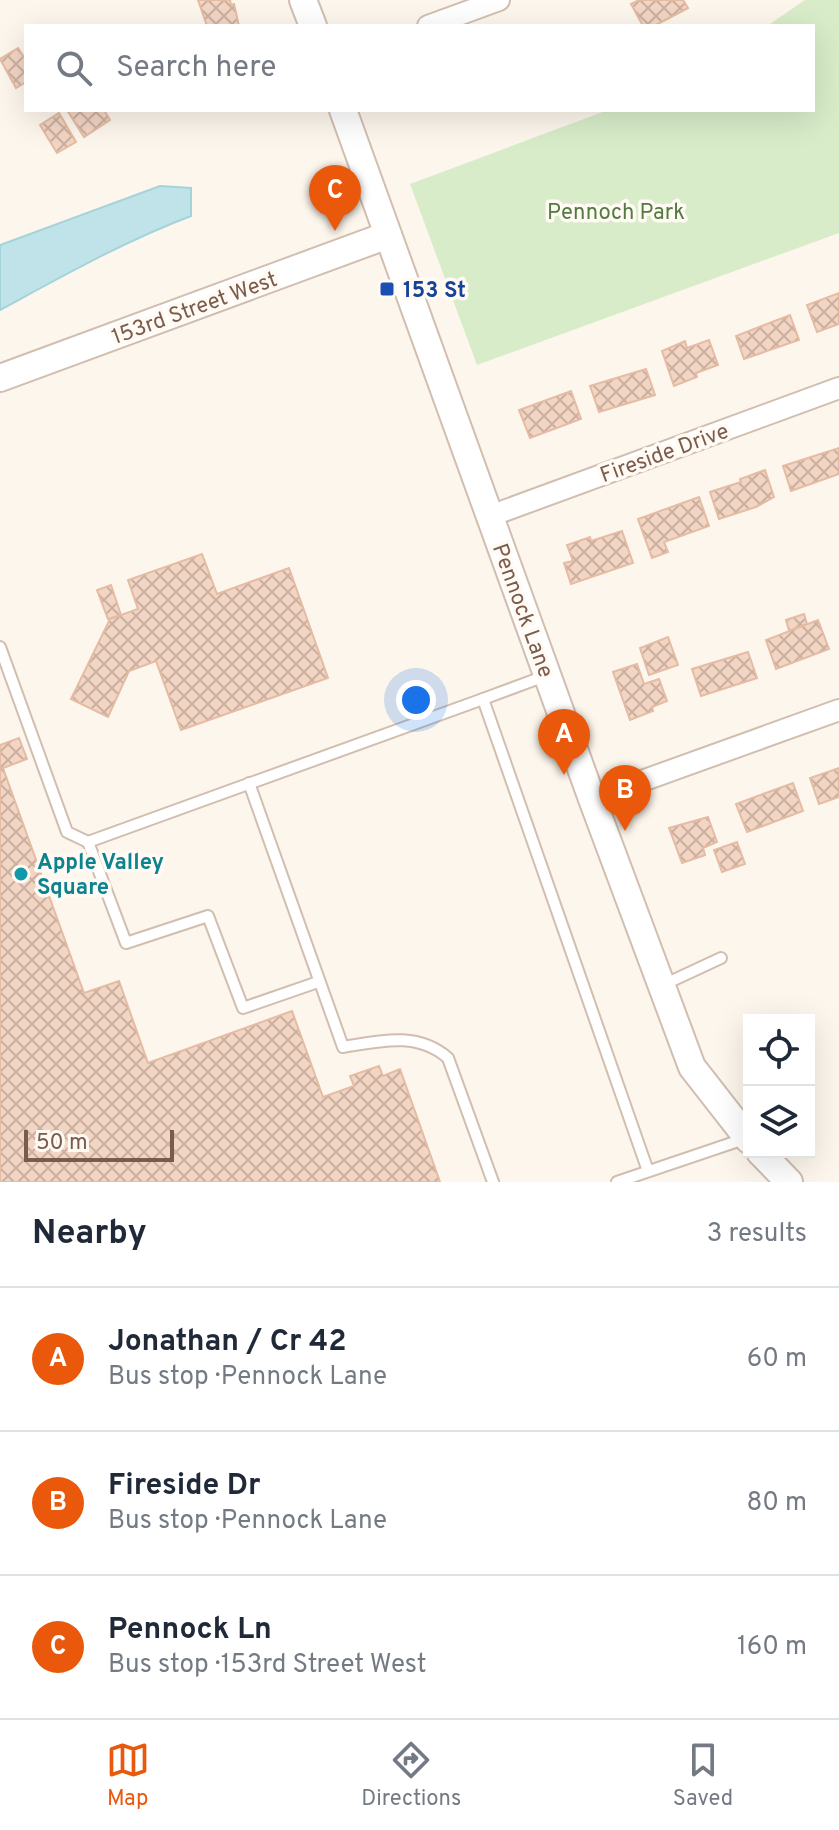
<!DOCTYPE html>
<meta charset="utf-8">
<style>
:root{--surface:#fff;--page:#f6f6f7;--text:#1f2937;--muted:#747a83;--line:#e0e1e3;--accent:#ea580c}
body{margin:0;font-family:Overpass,sans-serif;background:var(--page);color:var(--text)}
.controls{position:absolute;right:24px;bottom:24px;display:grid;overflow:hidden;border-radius:0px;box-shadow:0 8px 32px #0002}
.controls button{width:72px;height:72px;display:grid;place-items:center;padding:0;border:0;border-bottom:2px solid var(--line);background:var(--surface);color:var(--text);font:40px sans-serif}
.scale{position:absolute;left:24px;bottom:20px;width:150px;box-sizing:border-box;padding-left:8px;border:4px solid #7a5c4d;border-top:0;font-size:22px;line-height:28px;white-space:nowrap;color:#7a5c4d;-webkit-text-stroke:6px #fffaf3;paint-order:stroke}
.you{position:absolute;left:416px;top:700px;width:28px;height:28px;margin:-20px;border:6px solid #fff;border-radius:50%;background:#1a73e8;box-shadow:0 0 0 12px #1a73e833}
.badge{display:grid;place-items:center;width:52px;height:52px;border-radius:50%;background:var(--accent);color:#fff;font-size:26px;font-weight:700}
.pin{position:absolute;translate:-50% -66px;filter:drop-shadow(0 2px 4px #0008)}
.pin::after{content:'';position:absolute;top:42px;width:28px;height:24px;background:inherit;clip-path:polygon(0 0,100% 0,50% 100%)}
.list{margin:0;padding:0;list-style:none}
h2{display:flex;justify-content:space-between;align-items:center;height:104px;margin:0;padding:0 32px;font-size:34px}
h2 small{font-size:26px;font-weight:400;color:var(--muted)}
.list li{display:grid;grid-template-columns:52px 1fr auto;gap:24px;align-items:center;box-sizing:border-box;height:144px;padding:0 32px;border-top:2px solid var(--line)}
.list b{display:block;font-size:30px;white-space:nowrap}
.list p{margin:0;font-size:26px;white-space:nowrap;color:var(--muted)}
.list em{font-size:26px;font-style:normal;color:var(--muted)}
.icon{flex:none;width:44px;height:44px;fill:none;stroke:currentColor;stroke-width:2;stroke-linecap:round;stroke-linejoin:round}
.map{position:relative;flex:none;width:839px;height:1182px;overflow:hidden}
.search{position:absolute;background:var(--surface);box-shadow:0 8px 32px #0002;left:24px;right:24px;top:24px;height:88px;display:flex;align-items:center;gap:20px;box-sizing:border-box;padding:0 28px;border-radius:0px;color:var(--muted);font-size:30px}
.sheet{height:536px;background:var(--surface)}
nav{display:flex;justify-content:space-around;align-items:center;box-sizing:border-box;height:112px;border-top:2px solid var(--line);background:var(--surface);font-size:22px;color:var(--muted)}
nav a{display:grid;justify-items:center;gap:4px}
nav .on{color:var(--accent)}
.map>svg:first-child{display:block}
.green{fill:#d8ecc9}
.water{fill:#bfe3e8;stroke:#a5d3da;stroke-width:2}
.building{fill:url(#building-cross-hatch);stroke:#e6bba3;stroke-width:2}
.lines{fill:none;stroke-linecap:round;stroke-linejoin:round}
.service-casing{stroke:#d1beb0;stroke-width:14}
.minor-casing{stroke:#d1beb0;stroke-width:24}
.tertiary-casing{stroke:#d1beb0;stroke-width:30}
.service{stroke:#fff;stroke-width:10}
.minor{stroke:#fff;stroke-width:20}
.tertiary{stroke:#fff;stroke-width:26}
.transit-dot{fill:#1a4fb4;stroke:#fffaf3;stroke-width:3}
.culture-dot{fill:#0f9aa8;stroke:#fffaf3;stroke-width:3}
.labels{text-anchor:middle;stroke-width:7;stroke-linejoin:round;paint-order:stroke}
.park-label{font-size:22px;fill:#537a41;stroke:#fffaf3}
.transit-label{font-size:22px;font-weight:bold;fill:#164399;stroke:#fffaf3;text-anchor:start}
.street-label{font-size:22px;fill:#7a5c4d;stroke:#fffaf3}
.culture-label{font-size:22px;font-weight:bold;fill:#0d838f;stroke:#fffaf3;text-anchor:start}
</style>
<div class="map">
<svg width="839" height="1182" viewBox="0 0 839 1182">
<defs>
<pattern id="building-cross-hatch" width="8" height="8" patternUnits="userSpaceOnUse" patternTransform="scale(2)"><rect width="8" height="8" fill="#f3d5c3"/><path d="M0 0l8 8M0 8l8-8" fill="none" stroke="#cab0a1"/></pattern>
</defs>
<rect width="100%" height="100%" fill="#fdf6ec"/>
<!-- green -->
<polygon class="green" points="805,0 839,0 839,233 477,365 410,184 608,110 813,110 813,26 767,26"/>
<!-- water -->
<path class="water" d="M160,186L191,188V216C125,241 63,276 0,310V245Z"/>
<!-- building -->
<g class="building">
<polygon points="198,0 230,0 231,5 234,4 239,26 207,26"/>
<polygon points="639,0 683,0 688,8 654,26 643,26 631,4"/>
<polygon points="18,48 26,60 26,82 16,88 0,59"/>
<polygon points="67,110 104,110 110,120 84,137"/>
<polygon points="59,113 76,142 57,153 40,125"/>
<polygon points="839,293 839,324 817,332 807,305"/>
<polygon points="790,315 799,340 744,359 736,336"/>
<polygon points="709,340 718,365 696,373 697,377 674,386 662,351 685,341 687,348"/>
<polygon points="646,369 655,395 599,412 590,386"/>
<polygon points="571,391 581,419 530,438 519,410"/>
<polygon points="839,448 839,474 791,491 783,466"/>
<polygon points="765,470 774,497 756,507 719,519 710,492 741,482 740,479"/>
<polygon points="699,497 709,526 664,542 668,552 652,558 638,519"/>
<polygon points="622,531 633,563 571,584 564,563 573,561 567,545 590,537 591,541"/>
<polygon points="202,554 217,594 289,568 328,678 181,730 156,661 129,671 108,717 71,699 110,619 138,609 128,580"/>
<polygon points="111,585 121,615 108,619 97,590"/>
<polygon points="804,614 807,624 789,631 786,620"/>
<polygon points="818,620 829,649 776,669 766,640"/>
<polygon points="668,637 678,665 649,675 640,648"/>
<polygon points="748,652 757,678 701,696 692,669"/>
<polygon points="637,664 644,684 659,679 667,701 652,707 653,711 630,720 613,672"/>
<polygon points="19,738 27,759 3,768 84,993 119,981 148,1063 292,1011 323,1097 354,1086 350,1076 379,1066 383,1076 400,1069 440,1182 0,1182 0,745"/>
<polygon points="839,768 839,797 819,804 810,778"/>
<polygon points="793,783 803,811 747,832 736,804"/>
<polygon points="708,817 717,842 703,848 705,855 682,863 669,828"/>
<polygon points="737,842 745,864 722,872 714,850"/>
</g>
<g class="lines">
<defs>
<g id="service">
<polyline points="0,647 67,832 88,842"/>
<polyline points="483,699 545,676"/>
<path d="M249,783L343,1047C380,1041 417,1031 448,1058L493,1182"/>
<polyline points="318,982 243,1008 208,916 126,943 88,842 483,699 648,1171"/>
<polyline points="663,985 721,958"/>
<polyline points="617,1182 744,1139"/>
</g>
<g id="minor">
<polyline points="428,26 499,0"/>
<polyline points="490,516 839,388"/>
<polyline points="592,799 839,710"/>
</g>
<g id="tertiary">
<polyline points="303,0 313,26"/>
<polyline points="343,110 592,799 692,1067 749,1140"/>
<polyline points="0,378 388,235"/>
<polyline points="760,1152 789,1182"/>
</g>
</defs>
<!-- service casing -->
<use href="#service" class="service-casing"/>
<!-- minor casing -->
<use href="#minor" class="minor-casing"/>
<!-- tertiary casing -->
<use href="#tertiary" class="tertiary-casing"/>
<!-- service -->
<use href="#service" class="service"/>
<!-- minor -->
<use href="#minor" class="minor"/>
<!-- tertiary -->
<use href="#tertiary" class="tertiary"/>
</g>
<!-- markers -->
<rect class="transit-dot" x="379" y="281" width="16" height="16" rx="4"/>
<circle class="culture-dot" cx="21" cy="874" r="8"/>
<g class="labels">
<!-- park labels -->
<g class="park-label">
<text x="616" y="219">Pennoch Park</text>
</g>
<!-- transit labels -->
<g class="transit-label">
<text x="403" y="297">153 St</text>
</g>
<!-- street labels -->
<g class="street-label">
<text transform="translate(194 307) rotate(-20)" y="8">153rd Street West</text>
<text transform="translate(664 452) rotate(-20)" y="8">Fireside Drive</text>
<text transform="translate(524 610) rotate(70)" y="8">Pennock Lane</text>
</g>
<!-- culture labels -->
<g class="culture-label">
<text x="37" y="869">Apple Valley<tspan x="37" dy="25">Square</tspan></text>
</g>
</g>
</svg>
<div class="controls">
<button><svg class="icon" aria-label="locate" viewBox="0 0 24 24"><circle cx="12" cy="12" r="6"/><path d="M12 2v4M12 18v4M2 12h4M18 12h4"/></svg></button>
<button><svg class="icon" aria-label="layers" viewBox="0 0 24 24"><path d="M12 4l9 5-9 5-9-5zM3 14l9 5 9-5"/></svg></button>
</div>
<div class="scale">50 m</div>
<div class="you"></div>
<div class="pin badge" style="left:564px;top:775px">A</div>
<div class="pin badge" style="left:625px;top:831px">B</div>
<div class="pin badge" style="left:335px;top:231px">C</div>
<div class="search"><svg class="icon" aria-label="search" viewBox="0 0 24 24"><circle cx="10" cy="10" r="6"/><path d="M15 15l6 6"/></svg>Search here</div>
</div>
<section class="sheet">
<h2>Nearby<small>3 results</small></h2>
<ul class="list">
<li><span class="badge">A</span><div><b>Jonathan / Cr 42</b><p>Bus stop · Pennock Lane</p></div><em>60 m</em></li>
<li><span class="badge">B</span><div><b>Fireside Dr</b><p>Bus stop · Pennock Lane</p></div><em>80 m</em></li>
<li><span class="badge">C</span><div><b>Pennock Ln</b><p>Bus stop · 153rd Street West</p></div><em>160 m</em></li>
</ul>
</section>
<nav>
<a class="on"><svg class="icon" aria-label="map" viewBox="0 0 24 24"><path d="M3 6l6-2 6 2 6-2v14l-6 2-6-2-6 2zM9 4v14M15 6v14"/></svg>Map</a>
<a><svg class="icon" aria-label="directions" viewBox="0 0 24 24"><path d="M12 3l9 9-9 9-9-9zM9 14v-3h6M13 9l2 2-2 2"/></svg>Directions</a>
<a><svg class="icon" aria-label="saved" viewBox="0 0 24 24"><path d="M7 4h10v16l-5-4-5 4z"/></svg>Saved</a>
</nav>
